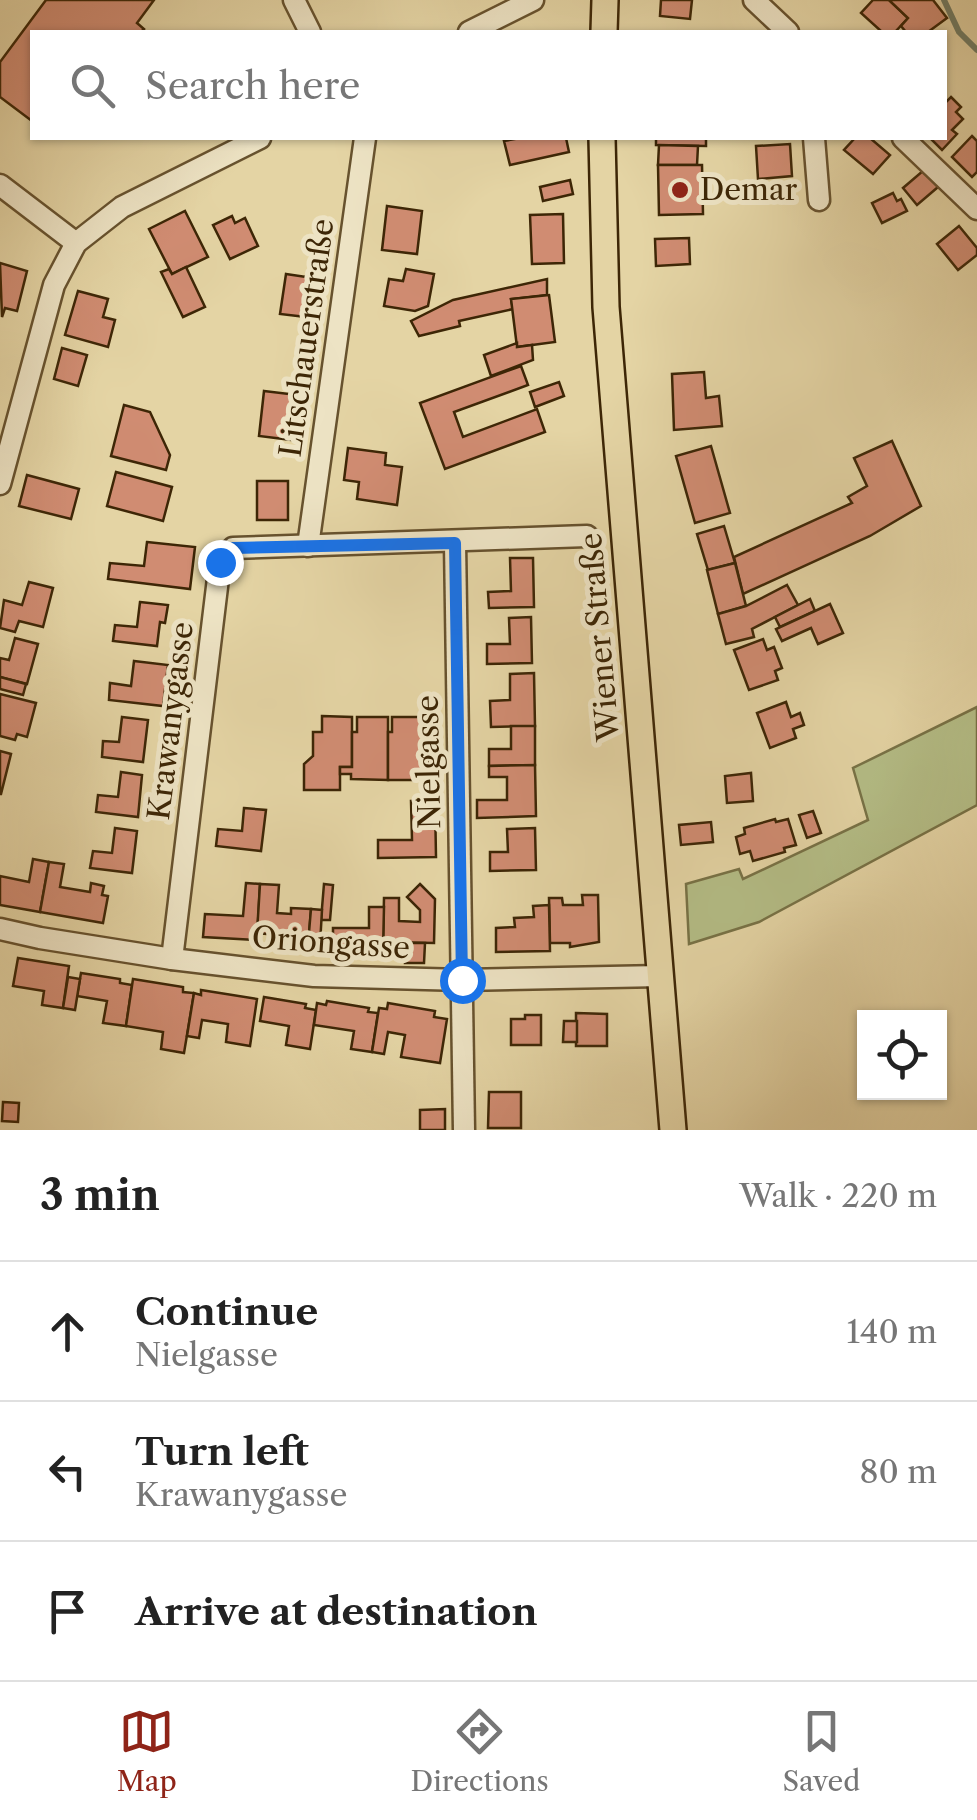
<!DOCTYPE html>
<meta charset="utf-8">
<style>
:root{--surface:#fff;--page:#f2f2f2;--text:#222;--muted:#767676;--line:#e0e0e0;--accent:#8f2418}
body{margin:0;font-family:"Libre Caslon Text",serif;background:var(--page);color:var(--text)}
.controls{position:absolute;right:30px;bottom:30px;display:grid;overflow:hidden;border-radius:0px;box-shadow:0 2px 8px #0004}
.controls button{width:90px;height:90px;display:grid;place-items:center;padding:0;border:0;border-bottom:2px solid var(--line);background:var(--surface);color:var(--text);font:50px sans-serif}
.stop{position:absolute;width:30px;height:30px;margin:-22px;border:8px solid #1a73e8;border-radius:50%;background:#fff}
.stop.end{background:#1a73e8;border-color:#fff;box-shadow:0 2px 10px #0008}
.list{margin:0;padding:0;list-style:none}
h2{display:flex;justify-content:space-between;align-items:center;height:130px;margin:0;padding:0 40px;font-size:42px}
h2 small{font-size:32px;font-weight:400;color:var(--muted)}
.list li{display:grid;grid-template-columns:65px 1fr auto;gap:30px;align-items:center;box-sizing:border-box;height:140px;padding:0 40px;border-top:2px solid var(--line)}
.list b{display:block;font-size:38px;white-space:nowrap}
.list p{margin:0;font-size:32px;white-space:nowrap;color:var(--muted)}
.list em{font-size:32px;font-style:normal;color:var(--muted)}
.icon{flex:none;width:55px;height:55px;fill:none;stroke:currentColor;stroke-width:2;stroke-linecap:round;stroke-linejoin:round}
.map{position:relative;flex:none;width:977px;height:1130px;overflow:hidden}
.search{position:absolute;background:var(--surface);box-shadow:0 2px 8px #0004;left:30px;right:30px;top:30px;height:110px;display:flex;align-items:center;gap:25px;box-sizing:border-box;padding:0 35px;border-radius:0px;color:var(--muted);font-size:38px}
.sheet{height:550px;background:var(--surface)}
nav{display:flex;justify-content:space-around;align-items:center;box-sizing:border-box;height:140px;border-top:2px solid var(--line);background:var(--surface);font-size:28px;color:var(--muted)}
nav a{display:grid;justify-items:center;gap:5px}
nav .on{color:var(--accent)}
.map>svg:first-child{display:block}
.green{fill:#b4bd86;stroke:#787246;stroke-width:2.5}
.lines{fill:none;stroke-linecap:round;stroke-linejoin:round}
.stream{stroke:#727e67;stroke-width:6}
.building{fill:#d08c72;stroke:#3d2606;stroke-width:2.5}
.minor-casing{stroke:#67522e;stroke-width:25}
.major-casing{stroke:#3d2606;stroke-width:30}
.minor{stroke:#ede3c4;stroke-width:20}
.major{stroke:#e4d4a4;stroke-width:25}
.route{stroke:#1a73e8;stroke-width:12}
.poi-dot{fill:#8f2418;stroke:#ede3c4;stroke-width:4}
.labels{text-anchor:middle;stroke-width:10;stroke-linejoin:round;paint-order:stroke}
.poi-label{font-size:30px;fill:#3d2606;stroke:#ede3c4;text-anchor:start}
.street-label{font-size:30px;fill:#3d2606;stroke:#ede3c4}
</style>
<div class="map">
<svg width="977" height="1130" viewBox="0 0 977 1130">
<rect width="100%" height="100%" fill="#e4d4a4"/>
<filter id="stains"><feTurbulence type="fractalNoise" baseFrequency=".002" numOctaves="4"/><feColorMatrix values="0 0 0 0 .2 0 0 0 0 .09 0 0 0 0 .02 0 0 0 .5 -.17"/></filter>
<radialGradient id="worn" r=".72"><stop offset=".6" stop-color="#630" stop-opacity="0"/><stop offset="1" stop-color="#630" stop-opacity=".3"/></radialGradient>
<!-- green -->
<polygon class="green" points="977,707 977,805 759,922 689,944 686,884 739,869 743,879 868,820 853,768"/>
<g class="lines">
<!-- stream -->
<polyline class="stream" points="944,0 959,32 977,50"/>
</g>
<!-- building -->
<g class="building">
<polygon points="46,0 154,0 137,23 144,29 141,32 32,32 32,121 0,97 0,62"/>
<polygon points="661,0 692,0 690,19 660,16"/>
<polygon points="873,0 889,0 908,18 895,32 882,32 861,13"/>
<polygon points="889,0 933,0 947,18 928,32 906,32 901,26 908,18"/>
<polygon points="951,97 961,107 956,112 963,119 952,130 957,134 942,150 930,138 944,138 944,104"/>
<polygon points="972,136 977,141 977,172 972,177 952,157"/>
<polygon points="520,138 566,138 569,152 510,165 504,141"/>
<polygon points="656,138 706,138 706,146 656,145"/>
<polygon points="855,138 870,138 890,155 873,174 844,150"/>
<polygon points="790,144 792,176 758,179 756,146"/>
<polygon points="659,145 698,146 697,165 658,165"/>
<polygon points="658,165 702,165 703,214 659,215"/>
<polygon points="924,170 938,187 917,205 903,188"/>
<polygon points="570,180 573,194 543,201 540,187"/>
<polygon points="893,193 897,201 901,199 907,211 882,223 872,203"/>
<polygon points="387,206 422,211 417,254 382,250"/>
<polygon points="185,211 208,257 172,274 149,229"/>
<polygon points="563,214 564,263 532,264 530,215"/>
<polygon points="232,216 235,223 245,218 258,246 230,259 213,225"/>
<polygon points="959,226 977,248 977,255 958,270 937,244"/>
<polygon points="689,238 690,264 656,266 655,239"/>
<polygon points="0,263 27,271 17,311 5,308 2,317"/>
<polygon points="186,267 205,307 183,317 161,272 169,269 172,274"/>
<polygon points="406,269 434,274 428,306 415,311 384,306 389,279 403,281"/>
<polygon points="286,274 320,279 315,318 280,314"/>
<polygon points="547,279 547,295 511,299 513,309 459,321 460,326 419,336 411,321 453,300"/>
<polygon points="78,291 108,299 103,317 115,320 108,347 65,335"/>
<polygon points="549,295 555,342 517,347 511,299"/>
<polygon points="517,343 517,347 532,345 533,360 491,376 484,355"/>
<polygon points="62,348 87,355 78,386 54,379"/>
<polygon points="521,366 528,385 454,412 463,437 537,409 545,432 445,469 420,403"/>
<polygon points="704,372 706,398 719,396 722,426 674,430 672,374"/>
<polygon points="559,382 564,396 535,407 530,392"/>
<polygon points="264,391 306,396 300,441 259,436"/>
<polygon points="124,405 150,412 170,455 166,470 111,456"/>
<polygon points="892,441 921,506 870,536 743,594 734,557 852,503 848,497 867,486 854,458"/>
<polygon points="711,446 730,513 695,523 676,456"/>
<polygon points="348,448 386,453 385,465 402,467 397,505 357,499 359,482 344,480"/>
<polygon points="116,472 172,487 163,521 107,506"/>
<polygon points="27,475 79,489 71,519 19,506"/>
<rect x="257" y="481" width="31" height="39"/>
<polygon points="724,526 735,563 708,570 697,534"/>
<polygon points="147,542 195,547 190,589 108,579 110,563 144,566"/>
<polygon points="510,558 533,558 534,607 489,608 488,592 511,591"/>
<polygon points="735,563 746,606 718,614 707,570"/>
<polygon points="29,582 53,588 43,627 19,621 15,632 0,628 4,600 22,605"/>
<polygon points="787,585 798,605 752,629 754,637 726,644 718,614 746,606"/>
<polygon points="810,599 815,611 780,627 775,617"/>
<polygon points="140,602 168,605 165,623 160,622 157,646 113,641 115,625 137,627"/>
<polygon points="830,604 843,633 818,644 811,628 782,641 776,629"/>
<polygon points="531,617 532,663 487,664 487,644 510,644 509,618"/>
<polygon points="15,638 38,644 27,684 0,677 0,658 9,660"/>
<polygon points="763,639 767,650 774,647 782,668 775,671 778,680 749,690 734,650"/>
<polygon points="134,661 168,665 163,706 109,700 110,683 131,686"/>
<polygon points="534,673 535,726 491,727 490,701 510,700 510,674"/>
<polygon points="0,677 26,684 23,695 0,689"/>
<polygon points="0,694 36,703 27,737 17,734 15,740 0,736"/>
<polygon points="786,702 791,717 800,713 804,725 793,729 796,738 770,748 757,713"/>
<polygon points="322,716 352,717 352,767 340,767 340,790 304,790 304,764 313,756 313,732 322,732"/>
<polygon points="122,717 148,720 143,762 102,757 103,741 119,742"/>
<polygon points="357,717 388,717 388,780 351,779 351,774 340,774 340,767 352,767 352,732 357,732"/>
<polygon points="392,717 422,717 422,753 428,753 428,780 388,780 388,732 392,732"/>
<polygon points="511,726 535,726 535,765 489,766 489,749 511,749"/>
<polygon points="0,751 11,754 1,794 0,794"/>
<polygon points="535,765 536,816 477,818 477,800 507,800 507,777 489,777 489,766"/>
<polygon points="121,772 142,775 138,817 96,812 98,795 118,797"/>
<polygon points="751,773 753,801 727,803 725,776"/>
<polygon points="435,800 436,857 378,858 378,840 412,840 411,801"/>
<polygon points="244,808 266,810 261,851 216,846 218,829 242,831"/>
<polygon points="813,811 821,833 807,838 799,815"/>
<polygon points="775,819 776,822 788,819 796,845 784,848 785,852 753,861 750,851 740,854 736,837 745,834 744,828"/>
<polygon points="711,822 713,842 681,845 679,825"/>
<polygon points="115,828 137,831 132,873 90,868 93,851 112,853"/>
<polygon points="535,828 536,870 490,871 490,852 508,852 507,829"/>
<polygon points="33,859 49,862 40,912 0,905 0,876 29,882"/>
<polygon points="49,862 64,864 60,887 90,892 91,883 104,886 102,895 108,896 103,923 40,912"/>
<polygon points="246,883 260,884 257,940 203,937 205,914 243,916"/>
<polygon points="260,884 279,885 277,913 291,914 291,908 311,909 308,948 278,946 278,935 257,933"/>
<polygon points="324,884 333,885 330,920 321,920"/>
<polygon points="420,884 435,899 434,943 383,942 384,898 399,898 399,921 420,922 420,910 407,897"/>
<polygon points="582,895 598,895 599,942 570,947 570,943 550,943 549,898 562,898 563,905 583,905"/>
<polygon points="549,905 550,951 496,952 496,928 515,927 514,918 534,917 533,906"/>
<polygon points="369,907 384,907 383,950 333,949 333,928 369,928"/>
<polygon points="311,909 322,910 320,945 308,944"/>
<polygon points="406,943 425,943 424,963 405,963"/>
<polygon points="18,958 69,966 63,1008 42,1005 44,991 13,986"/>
<polygon points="81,973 120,979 120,983 132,985 126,1026 103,1023 107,1001 77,996"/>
<polygon points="68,977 80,979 75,1010 63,1008"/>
<polygon points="133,979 183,987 183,992 194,993 184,1053 161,1049 163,1032 126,1026"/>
<polygon points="201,990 257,999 250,1046 226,1042 228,1024 202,1020 199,1038 187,1036 194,993 201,995"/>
<polygon points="264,997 306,1004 305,1008 316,1010 310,1049 286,1045 289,1026 260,1021"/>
<polygon points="327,1001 369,1008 368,1012 378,1013 372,1052 351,1049 354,1031 314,1025 317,1003 326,1005"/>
<polygon points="388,1003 435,1011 434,1017 447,1019 440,1063 401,1057 405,1035 388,1032 384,1054 372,1052 379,1008 387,1009"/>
<polygon points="576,1013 607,1014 607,1046 576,1046"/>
<polygon points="525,1015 541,1015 541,1045 511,1045 511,1019 525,1019"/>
<polygon points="564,1021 577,1021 577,1042 563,1042"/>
<polygon points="489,1092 521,1092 521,1128 488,1128"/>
<polygon points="3,1102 19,1103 18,1122 2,1121"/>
<polygon points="445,1109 445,1130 420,1130 420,1110"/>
</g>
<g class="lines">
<defs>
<g id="minor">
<polyline points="294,0 310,32"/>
<polyline points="754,0 788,32"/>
<polyline points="469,32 533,0"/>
<polyline points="814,138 819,200"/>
<polyline points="903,138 977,209"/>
<polyline points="0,185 76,243"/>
<polyline points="0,484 54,285 76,243 122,207 260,138"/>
<polyline points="455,543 464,1130"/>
<polyline points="308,546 365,138"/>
<polyline points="0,929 40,938 172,959 314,976 463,980 661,976"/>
<polyline points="172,959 220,562 233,548 587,536"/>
</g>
<g id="major">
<polyline points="604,32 605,0"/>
<polyline points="602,138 606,307 673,1130"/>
</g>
</defs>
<!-- minor casing -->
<use href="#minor" class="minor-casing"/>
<!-- major casing -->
<use href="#major" class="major-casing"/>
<!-- minor -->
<use href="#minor" class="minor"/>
<!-- major -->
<use href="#major" class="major"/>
</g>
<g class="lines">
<!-- route -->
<polyline class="route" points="220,562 233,548 455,543 462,980"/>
</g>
<!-- markers -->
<circle class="poi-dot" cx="680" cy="190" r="10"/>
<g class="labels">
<!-- poi labels -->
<g class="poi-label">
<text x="700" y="200">Demar</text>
</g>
<!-- street labels -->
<g class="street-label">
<text transform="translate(307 338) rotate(-82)" y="10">Litschauerstraße</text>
<text transform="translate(600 637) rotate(-95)" y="10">Wiener Straße</text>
<text transform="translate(171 721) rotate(-83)" y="10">Krawanygasse</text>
<text transform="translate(429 762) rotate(-91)" y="10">Nielgasse</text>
<text transform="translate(331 943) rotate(4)" y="10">Oriongasse</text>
</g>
</g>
<rect width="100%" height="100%" filter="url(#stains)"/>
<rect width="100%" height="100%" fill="url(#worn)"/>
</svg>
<div class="controls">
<button><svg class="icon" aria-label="locate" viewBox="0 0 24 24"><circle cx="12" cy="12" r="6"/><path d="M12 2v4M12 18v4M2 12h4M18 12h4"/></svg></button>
</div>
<div class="stop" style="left:462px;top:980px"></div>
<div class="stop end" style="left:220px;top:562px"></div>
<div class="search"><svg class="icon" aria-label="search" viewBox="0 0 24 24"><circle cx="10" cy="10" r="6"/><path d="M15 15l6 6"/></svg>Search here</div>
</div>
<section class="sheet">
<h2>3 min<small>Walk · 220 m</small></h2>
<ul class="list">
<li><svg class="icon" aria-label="ahead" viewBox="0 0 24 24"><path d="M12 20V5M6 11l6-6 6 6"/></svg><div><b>Continue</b><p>Nielgasse</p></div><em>140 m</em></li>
<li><svg class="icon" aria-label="left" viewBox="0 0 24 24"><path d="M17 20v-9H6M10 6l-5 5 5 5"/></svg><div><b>Turn left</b><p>Krawanygasse</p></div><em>80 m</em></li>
<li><svg class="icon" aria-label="arrive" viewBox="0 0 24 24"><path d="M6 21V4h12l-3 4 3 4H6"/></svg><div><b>Arrive at destination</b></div></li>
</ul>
</section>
<nav>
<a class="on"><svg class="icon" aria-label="map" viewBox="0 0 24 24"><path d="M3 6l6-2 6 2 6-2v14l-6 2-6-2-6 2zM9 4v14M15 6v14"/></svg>Map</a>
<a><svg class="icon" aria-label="directions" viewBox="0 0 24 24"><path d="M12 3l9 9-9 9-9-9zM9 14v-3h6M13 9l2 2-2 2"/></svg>Directions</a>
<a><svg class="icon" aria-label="saved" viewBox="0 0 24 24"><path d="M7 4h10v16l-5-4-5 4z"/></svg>Saved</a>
</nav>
